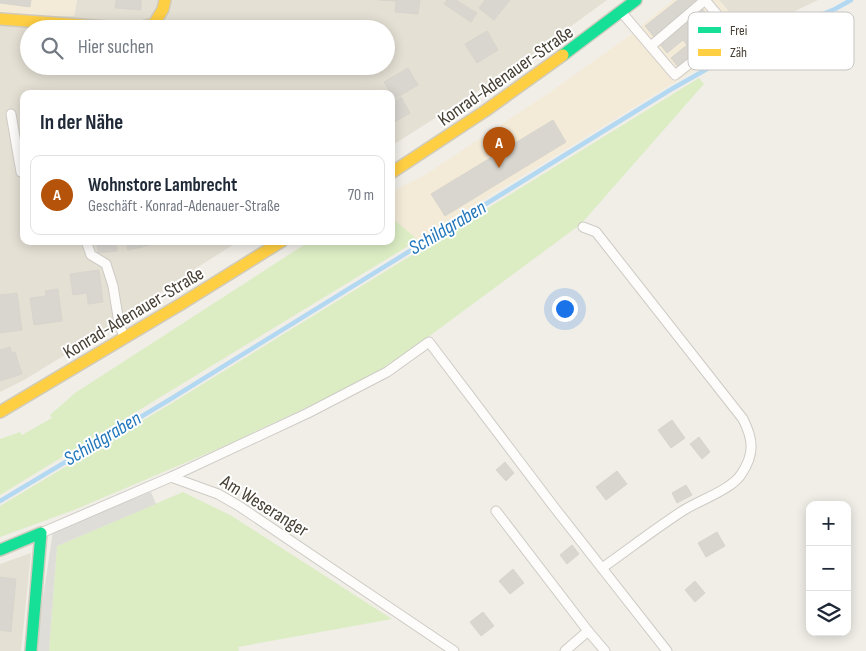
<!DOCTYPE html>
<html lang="de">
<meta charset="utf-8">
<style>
:root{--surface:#fff;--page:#f6f6f7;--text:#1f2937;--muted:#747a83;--line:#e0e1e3;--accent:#b45309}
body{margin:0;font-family:"Sofia Sans Condensed",sans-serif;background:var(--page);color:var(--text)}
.controls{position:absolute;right:15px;bottom:15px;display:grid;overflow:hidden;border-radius:10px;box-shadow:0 2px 12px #0003}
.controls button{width:45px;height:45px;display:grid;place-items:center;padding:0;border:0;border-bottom:1px solid var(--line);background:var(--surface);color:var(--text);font:25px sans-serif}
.you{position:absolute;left:564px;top:308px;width:18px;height:18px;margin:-12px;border:4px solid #fff;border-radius:50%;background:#1a73e8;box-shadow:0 0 0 8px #1a73e833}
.badge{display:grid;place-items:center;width:32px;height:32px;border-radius:50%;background:var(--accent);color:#fff;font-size:16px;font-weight:700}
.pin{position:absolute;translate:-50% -41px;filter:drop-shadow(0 1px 2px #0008)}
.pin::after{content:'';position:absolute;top:26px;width:18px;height:15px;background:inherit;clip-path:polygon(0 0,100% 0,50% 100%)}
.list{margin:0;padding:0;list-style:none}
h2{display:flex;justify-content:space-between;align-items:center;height:65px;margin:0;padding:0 20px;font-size:21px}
h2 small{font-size:16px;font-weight:400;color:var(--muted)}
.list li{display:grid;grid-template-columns:32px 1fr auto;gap:15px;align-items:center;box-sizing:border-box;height:80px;margin:0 10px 10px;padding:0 10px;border:1px solid var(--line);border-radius:10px}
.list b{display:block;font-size:19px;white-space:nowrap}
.list p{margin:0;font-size:16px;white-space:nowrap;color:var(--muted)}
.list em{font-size:16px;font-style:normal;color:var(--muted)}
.icon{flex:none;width:28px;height:28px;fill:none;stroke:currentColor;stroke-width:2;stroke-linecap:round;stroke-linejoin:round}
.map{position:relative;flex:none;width:866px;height:651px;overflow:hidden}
.search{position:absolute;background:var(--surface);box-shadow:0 2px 12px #0003;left:20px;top:20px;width:375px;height:55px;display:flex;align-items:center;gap:12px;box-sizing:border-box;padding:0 18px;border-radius:28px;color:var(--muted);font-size:19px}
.panel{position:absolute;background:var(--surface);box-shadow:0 2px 12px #0003;left:20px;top:90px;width:375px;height:155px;border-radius:10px}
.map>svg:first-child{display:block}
.residential{fill:#e5e0d4;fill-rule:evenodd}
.commercial{fill:#f4ead8}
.green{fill:#dcedc4}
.parking{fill:#dfddd7}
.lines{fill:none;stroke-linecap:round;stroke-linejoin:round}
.stream{stroke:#b3d8f2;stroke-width:4.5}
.building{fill:#d9d6d0;stroke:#d8d5cd}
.lane-casing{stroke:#cecbc5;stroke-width:11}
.fast-casing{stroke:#d0cbbd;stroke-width:14}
.slow-casing{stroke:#d0cbbd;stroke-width:14}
.lane{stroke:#fdfcfb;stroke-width:9}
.fast{stroke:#16e098;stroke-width:11}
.slow{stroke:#ffcf43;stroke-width:11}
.labels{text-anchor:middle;stroke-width:4;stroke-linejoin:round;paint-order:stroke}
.street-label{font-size:19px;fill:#463f33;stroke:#fff}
.water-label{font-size:20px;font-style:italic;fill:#2277bc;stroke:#fff}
.key{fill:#fff;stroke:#c8c5c2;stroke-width:1}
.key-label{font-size:14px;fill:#463f33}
</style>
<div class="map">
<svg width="866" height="651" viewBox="0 0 866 651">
<rect width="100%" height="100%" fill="#f0eee7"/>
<!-- residential -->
<g class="residential">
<path d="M77,0H607L511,70L391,146V94H24V241H239L187,274L127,316L73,350L24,380L0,392V15L74,16ZM29,29H386V66H29Z"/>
<polygon points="719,0 818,0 748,34"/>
<polygon points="31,553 21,651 0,651 0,564"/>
</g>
<!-- commercial -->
<g class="commercial">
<polygon points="0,0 77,0 74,16 0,15"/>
<polygon points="673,0 719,0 748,34 709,61 418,240 391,217 391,192 425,175 549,93 629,36"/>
</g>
<!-- green -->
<g class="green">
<polygon points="699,78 704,84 581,224 397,360 342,391 220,448 74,510 0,537 0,506 167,406"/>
<polygon points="391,217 418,240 0,495 0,439 20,432 22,435 52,418 50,415 75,393 310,241 391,241"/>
<polygon points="183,492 232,516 392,619 238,647 239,651 49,651 57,546"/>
</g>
<!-- parking -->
<polygon class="parking" points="151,492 156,504 57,546 49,651 35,651 53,531"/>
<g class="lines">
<!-- stream -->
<polyline class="stream" points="0,501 169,400 670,90 751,44 835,9 851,0"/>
</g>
<!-- building -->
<g class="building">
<polygon points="0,0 31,0 30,7 0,3"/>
<polygon points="116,0 141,0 141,10 115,8"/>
<polygon points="379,0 420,0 418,14 395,12 396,1"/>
<polygon points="447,0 456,0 477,13 471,22 444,4"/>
<polygon points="485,0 510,0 494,20 479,8"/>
<polygon points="678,0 695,0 714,23 687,45 683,40 667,53 645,26"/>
<polygon points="714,23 722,32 678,67 671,58"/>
<polygon points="335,24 371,27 371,29 334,29"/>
<polygon points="487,31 498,50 477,63 465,44"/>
<polygon points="57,66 89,66 89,71 56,68"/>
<polygon points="408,68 418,85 394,99 384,82"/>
<polygon points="401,97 410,113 391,124 391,103"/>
<polygon points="553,120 566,142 445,216 431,194"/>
<polygon points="97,241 116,241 117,251 98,253"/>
<polygon points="126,241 154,241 155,244 128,250"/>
<polygon points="99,270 103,302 88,304 87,293 73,295 70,274"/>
<polygon points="58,289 62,321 34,325 30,298 46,296 45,291"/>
<polygon points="17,293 22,330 0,333 0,295"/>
<polygon points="10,347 12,353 15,352 22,374 0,381 0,350"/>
<polygon points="672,420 685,438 671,448 658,430"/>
<polygon points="699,437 710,452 702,459 690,444"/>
<polygon points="505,462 514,473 506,481 496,470"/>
<polygon points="617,471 627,484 606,500 596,487"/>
<polygon points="686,485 692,495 677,503 672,493"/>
<polygon points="717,532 725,546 706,557 698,543"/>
<polygon points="572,545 579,554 567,564 560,555"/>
<polygon points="513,569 524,583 510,594 499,581"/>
<polygon points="0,577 16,579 11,632 0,630"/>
<polygon points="695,581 705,593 695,602 685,590"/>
<polygon points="483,612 494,626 481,636 470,622"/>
</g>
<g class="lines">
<defs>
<g id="lane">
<polyline points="623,14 675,75 731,31 705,0"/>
<polyline points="651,46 705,0"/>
<polyline points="11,114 21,172 24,172"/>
<path d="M583,227L596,232L743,419C753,439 755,453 742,473C733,489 700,500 684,510C656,528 629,549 602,568"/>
<polyline points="86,241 91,255 106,264 113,286 119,323 124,337"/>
<polyline points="171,477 308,413 387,372 429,342 554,507 667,651"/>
<polyline points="496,511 588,631 565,651"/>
<polyline points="41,533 171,477 218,494 239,506 454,651"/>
<polyline points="588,631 605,651"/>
</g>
<g id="fast">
<polyline points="563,55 636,0"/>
<polyline points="0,550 41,533 31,651"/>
</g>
<g id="slow">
<polyline points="0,19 135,29 154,24 163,9 165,0"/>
<polyline points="391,173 485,111 563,55"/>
<polyline points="0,412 181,304 282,241"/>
</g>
</defs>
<!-- lane casing -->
<use href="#lane" class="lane-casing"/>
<!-- fast casing -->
<use href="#fast" class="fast-casing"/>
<!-- slow casing -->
<use href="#slow" class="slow-casing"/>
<!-- lane -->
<use href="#lane" class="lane"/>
<!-- fast -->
<use href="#fast" class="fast"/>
<!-- slow -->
<use href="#slow" class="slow"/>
</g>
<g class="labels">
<!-- street labels -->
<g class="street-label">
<text transform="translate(505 75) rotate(-35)" y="7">Konrad-Adenauer-Straße</text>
<text transform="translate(133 312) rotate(-31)" y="7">Konrad-Adenauer-Straße</text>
<text transform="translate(265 505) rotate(32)" y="7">Am Weseranger</text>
</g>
<!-- water labels -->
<g class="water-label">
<text transform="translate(447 227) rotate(-31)" y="7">Schildgraben</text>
<text transform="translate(102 438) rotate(-31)" y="7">Schildgraben</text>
</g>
</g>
<!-- legend -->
<rect x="688" y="12" width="166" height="58" rx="8" class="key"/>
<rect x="698" y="27" width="23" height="6" fill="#16e098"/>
<rect x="698" y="49" width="23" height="7" fill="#ffcf43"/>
<g class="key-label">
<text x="730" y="35">Frei</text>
<text x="730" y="57">Zäh</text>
</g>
</svg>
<div class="controls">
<button>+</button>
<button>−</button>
<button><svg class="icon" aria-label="layers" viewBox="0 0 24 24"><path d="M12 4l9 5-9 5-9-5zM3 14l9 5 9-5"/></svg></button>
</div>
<div class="you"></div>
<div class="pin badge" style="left:499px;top:168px">A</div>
<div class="search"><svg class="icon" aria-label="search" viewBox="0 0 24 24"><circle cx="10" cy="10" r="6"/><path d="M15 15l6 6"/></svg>Hier suchen</div>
<section class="panel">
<h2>In der Nähe<small></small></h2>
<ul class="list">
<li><span class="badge">A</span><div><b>Wohnstore Lambrecht</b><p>Geschäft · Konrad-Adenauer-Straße</p></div><em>70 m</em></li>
</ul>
</section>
</div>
